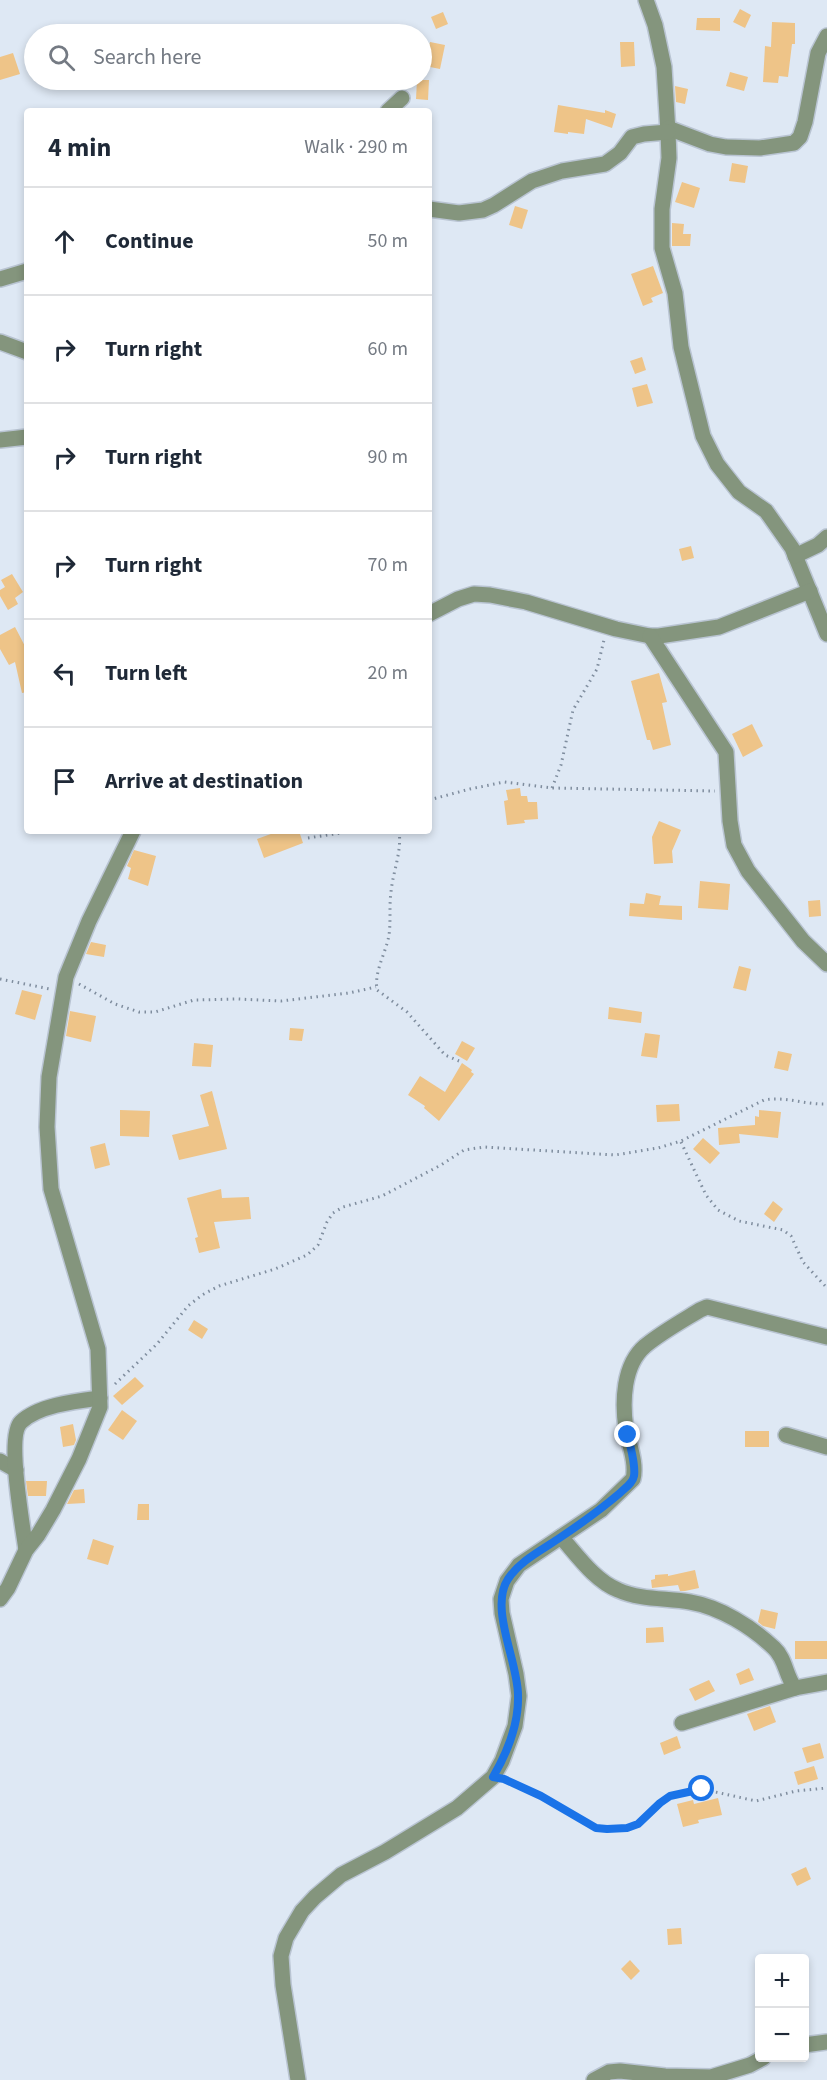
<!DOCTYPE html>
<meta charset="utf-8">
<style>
:root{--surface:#fff;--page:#f2f2f3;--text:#1f2937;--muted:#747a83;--line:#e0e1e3}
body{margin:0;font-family:"Source Sans 3",sans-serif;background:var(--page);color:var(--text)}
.controls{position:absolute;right:18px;bottom:18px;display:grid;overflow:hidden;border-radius:6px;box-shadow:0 3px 9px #0003}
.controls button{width:54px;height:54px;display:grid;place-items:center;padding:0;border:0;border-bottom:2px solid var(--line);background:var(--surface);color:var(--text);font:30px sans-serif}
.stop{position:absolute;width:18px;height:18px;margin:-14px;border:4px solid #1a73e8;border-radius:50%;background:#fff}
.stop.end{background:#1a73e8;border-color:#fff;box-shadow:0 2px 6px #0008}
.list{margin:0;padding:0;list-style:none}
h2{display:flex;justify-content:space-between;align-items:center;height:78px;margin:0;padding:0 24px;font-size:26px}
h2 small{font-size:20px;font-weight:400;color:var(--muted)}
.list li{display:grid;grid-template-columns:39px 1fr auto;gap:18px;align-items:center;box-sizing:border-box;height:108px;padding:0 24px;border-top:2px solid var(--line)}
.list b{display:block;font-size:22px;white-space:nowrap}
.list em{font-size:20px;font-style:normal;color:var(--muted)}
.icon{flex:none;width:33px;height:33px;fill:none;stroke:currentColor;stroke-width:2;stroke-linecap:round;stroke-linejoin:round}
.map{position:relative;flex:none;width:827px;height:2080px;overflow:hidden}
.search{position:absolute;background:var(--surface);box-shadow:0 3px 9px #0003;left:24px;top:24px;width:408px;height:66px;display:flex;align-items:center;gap:15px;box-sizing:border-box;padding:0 21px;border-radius:33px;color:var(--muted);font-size:22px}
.panel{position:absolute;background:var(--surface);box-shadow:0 3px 9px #0003;left:24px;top:108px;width:408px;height:726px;border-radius:6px}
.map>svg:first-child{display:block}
.building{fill:#eec488}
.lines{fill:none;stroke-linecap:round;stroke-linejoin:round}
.minor-casing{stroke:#b9c4d2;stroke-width:18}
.path{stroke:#7f8d9e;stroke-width:3;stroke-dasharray:1.5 4.5;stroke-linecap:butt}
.minor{stroke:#84957d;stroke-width:15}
.route{stroke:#1a73e8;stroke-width:8}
</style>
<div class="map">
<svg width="827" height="2080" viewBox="0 0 827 2080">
<rect width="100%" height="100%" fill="#dee8f4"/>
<!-- building -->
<g class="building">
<polygon points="740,9 751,15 745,28 733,22"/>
<polygon points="443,12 448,24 436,29 431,17"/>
<polygon points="697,18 720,18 720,31 696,30"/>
<polygon points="772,22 795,23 795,44 792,44 788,77 779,76 778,83 763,82 765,46 771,47"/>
<polygon points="430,42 445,45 440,69 425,66"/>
<polygon points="620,42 634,42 635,66 621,67"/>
<polygon points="13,53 20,74 0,80 0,57"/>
<polygon points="730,72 748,77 744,91 726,86"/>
<polygon points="417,80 429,80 428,100 416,99"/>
<polygon points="675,86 688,89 685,104 676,102"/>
<polygon points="558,105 605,113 605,110 616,114 612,128 586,119 584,134 568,132 568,134 554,132"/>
<polygon points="732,163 748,166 745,183 729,181"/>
<polygon points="682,182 700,188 694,208 675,202"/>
<polygon points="515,206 528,210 522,229 509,225"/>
<polygon points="672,223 684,224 683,234 691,234 690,246 672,246"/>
<polygon points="653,266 663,293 651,298 653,302 643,306 631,274"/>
<polygon points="642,357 646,370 635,374 630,361"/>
<polygon points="647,384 653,403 637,407 632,388"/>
<polygon points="691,546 694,558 682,561 679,549"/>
<polygon points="12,574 23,592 15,598 18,604 8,610 0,596 0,590 5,587 1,580"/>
<polygon points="15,627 27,650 27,692 22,693 15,662 9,665 0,649 0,635"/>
<polygon points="659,673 667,702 662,703 671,745 653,750 650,740 647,740 631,681"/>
<polygon points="752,724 763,746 743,757 732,734"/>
<polygon points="520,788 521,796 527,796 528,802 537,802 538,819 524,820 525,823 507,825 504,801 508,800 506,790"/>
<polygon points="659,821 681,830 672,851 673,863 654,864 652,837"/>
<polygon points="279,831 299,831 303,843 264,858 257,839"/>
<polygon points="134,850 156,856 148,886 128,879 131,868 127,866"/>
<polygon points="700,881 730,884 728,910 698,908"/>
<polygon points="646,893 661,896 659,905 682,906 682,920 629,916 630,903 644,904"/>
<polygon points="820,900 821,916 809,917 808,901"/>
<polygon points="91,942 106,945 104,957 86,954"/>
<polygon points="739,966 751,969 746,991 733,988"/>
<polygon points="22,990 42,995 35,1020 15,1014"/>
<polygon points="609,1007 642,1012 641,1023 608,1019"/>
<polygon points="70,1011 96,1016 91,1042 66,1036"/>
<polygon points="290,1028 304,1029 302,1041 289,1040"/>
<polygon points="645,1033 660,1035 657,1058 641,1056"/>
<polygon points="462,1041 475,1048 467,1061 455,1054"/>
<polygon points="194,1043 213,1045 211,1067 192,1066"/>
<polygon points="778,1051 792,1054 788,1071 774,1068"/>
<polygon points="462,1063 472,1070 471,1072 474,1074 439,1121 424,1108 425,1106 408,1095 420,1076 445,1092"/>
<polygon points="212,1091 227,1149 179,1160 172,1135 209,1126 200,1095"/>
<polygon points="679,1104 680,1121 657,1122 656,1105"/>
<polygon points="120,1110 150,1111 149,1137 120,1136"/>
<polygon points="759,1110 781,1112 778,1138 739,1134 740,1143 719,1145 718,1128 755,1125 755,1116 759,1117"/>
<polygon points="703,1138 720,1153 710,1164 693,1149"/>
<polygon points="105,1143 110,1165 95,1169 90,1147"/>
<polygon points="221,1189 222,1198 249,1197 251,1219 214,1222 220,1248 199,1253 195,1238 198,1237 187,1198"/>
<polygon points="773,1201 783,1209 774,1222 764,1214"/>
<polygon points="194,1320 208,1329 202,1339 188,1330"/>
<polygon points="135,1377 144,1386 122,1405 113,1396"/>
<polygon points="122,1410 137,1421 123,1440 108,1430"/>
<polygon points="73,1424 76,1440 74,1445 63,1447 60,1427"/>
<rect x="745" y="1431" width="24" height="16"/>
<polygon points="26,1481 47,1481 46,1496 28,1496"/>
<polygon points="84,1489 85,1503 67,1504 74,1490"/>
<polygon points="138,1504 149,1504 149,1520 137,1520"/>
<polygon points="93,1539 114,1546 108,1565 87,1559"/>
<polygon points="695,1570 699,1588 685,1591 680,1591 678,1585 652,1588 651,1580 655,1579 655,1575 668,1574 668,1576"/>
<polygon points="761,1609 778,1613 775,1629 763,1626 758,1622"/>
<polygon points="663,1627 664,1642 646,1643 646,1628"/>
<rect x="795" y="1641" width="32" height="18"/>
<polygon points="749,1668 754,1680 740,1685 736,1674"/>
<polygon points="709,1680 715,1691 695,1701 689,1689"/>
<polygon points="770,1706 776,1722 754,1731 747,1714"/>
<polygon points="677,1736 681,1748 664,1755 660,1743"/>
<polygon points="820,1743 824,1758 807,1763 802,1748"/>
<polygon points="814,1766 818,1779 798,1785 794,1772"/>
<polygon points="718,1798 722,1815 698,1820 699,1823 683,1827 677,1804 693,1800 694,1804"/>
<polygon points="806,1867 811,1879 797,1886 791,1874"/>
<polygon points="681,1928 682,1944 668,1945 667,1929"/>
<polygon points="630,1960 640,1971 631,1980 621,1969"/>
</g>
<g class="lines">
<defs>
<g id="minor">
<polyline points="646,0 655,25 664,67 668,132 669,158 662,209 662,248 675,293 681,347 703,436 717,464 739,492 766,511 792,548 827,634"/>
<polyline points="388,111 402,98"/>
<polyline points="668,128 710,144 726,147 760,148 794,143 800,137 805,122 818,53 827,36"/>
<polyline points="429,209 459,213 483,210 494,205 532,181 562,171 605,164 620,153 632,137 644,134 668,132"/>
<polyline points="0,279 27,271"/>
<polyline points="0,342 27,352"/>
<polyline points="0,440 27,437"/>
<polyline points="795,556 818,545 827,537"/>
<polyline points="429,614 458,599 474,594 490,595 526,602 616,629 650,636 659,636 719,627 810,591"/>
<polyline points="650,636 726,752 730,821 734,845 748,871 803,941 827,964"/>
<polyline points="786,1435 827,1447"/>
<polyline points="0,1461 16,1470"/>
<path d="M561,1537C577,1555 595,1581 618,1590C640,1600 666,1598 690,1602C720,1607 752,1627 774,1648C786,1659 785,1675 795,1688"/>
<path d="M26,1550C23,1527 6,1436 21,1422C39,1405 77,1401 100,1398"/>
<polyline points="0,1599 8,1588 26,1550 38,1535 53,1510 79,1459 100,1407 98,1349 51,1189 47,1127 49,1077 66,977 89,921 133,831"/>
<polyline points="682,1723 795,1688 827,1682"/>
<polyline points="804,2045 827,2042"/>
<path d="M298,2080L283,1985L281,1956L286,1938L302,1911L315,1897L341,1875L385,1852L457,1808L493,1777L502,1761L515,1726L519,1696L516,1674L502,1613L501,1599L507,1581L519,1565L601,1510L633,1479C637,1464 629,1444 626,1429C622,1402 623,1365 645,1346C662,1332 682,1321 700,1310L707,1307L827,1337"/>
<polyline points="594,2080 609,2072 620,2071 665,2076 711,2077 750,2065 763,2058"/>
</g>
</defs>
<!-- minor casing -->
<use href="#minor" class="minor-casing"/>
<!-- path -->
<g class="path">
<polyline points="552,788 561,765 573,710 597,669 604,640"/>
<polyline points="429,800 470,789 504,782 552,788 715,791"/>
<path d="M399,831C402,852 393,871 391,892C389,906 391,921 389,935C386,953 374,971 377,990L407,1012L445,1055L459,1061"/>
<polyline points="308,838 354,831"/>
<polyline points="0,979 50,989"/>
<polyline points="79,984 115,1004 139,1012 155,1012 194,1000 238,999 281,1001 349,993 376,987"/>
<polyline points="681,1142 706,1195 718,1210 739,1221 783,1230 791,1236 803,1262 827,1288"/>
<path d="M115,1384L157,1344L188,1306L202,1295L219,1286L275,1269L307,1255L318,1245L327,1222L333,1213L343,1207L382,1196L441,1165L464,1150L484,1147L615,1155L658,1148L681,1141L764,1100C785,1096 806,1105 827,1104"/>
<polyline points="507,1780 541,1796 595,1828 607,1829 627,1828 638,1824 663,1800 670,1796 691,1790 702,1789 756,1801 796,1791 827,1788"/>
</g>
<!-- minor -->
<use href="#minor" class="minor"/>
</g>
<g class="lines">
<!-- route -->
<path class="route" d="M628,1435C630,1447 636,1464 634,1476C633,1483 625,1488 620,1493C600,1510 579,1525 558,1539C540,1551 520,1561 508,1579C489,1608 518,1662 518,1695C519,1724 507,1753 493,1777L504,1779L541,1796L596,1828L607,1829L627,1828L638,1824L660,1803L670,1796L702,1789"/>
</g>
</svg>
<div class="controls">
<button>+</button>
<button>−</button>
</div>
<div class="stop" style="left:702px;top:1789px"></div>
<div class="stop end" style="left:628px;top:1435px"></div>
<div class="search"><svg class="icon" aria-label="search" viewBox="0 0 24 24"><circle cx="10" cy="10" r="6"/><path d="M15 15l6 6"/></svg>Search here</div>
<section class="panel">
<h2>4 min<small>Walk · 290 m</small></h2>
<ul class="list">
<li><svg class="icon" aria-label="ahead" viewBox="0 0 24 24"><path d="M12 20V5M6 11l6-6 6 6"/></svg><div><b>Continue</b></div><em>50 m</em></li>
<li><svg class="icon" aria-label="right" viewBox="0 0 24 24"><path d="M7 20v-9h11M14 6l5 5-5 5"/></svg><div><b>Turn right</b></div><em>60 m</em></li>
<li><svg class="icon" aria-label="right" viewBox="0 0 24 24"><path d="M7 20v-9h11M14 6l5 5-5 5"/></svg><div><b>Turn right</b></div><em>90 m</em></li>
<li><svg class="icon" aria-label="right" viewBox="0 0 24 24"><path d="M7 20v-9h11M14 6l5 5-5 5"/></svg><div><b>Turn right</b></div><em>70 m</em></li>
<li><svg class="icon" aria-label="left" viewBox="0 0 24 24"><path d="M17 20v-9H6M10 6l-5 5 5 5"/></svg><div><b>Turn left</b></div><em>20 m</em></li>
<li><svg class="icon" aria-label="arrive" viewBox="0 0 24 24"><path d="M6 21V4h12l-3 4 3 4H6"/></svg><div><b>Arrive at destination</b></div></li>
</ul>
</section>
</div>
